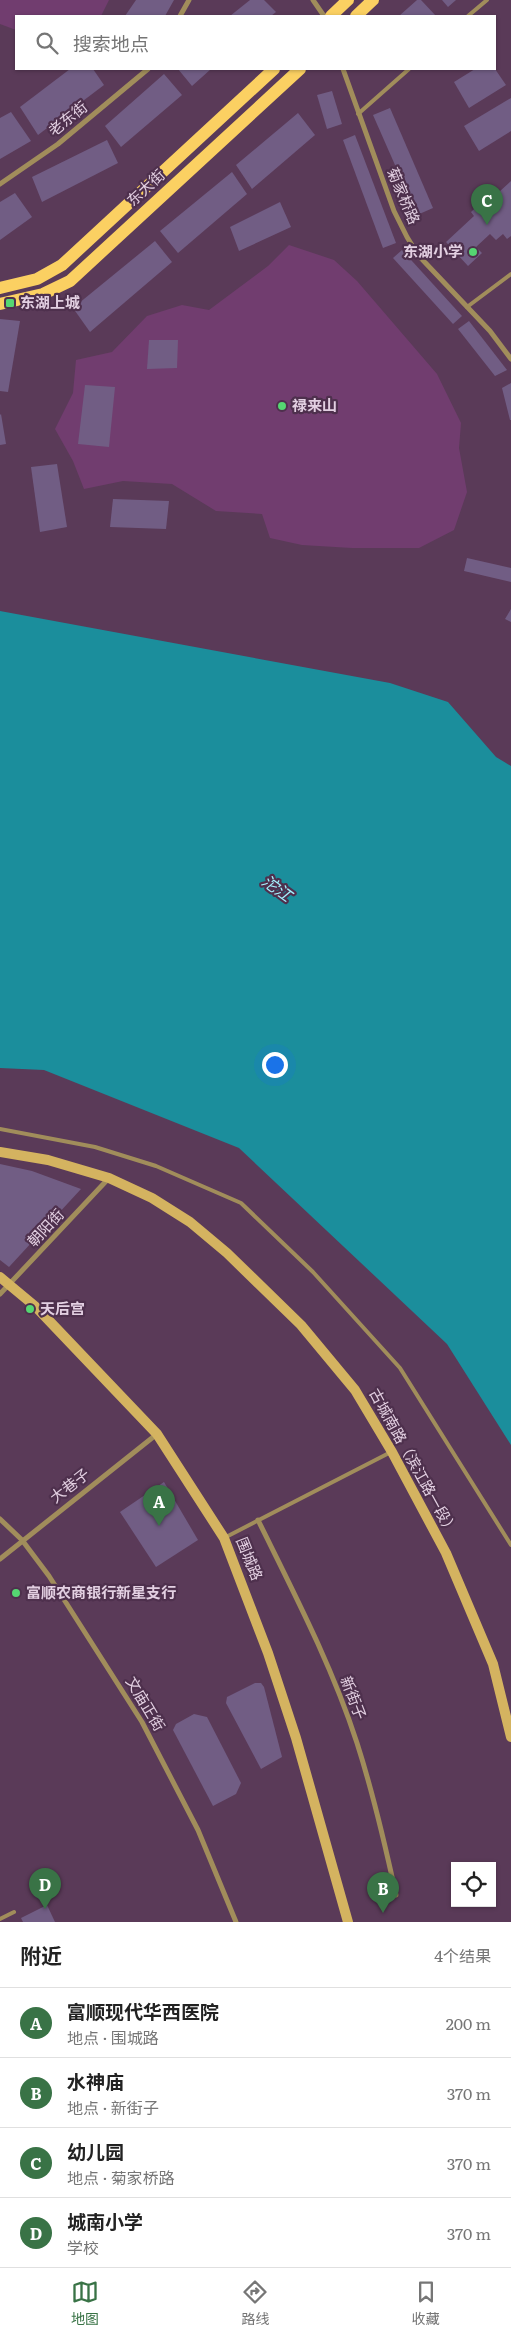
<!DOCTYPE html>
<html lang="zh">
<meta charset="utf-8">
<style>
:root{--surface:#fff;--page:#f2f2f2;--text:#222;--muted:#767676;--line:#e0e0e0;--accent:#397346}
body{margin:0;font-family:Literata,"Noto Sans SC",serif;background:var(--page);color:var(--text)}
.controls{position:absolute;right:15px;bottom:15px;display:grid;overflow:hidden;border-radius:0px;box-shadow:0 1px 4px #0004}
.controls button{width:45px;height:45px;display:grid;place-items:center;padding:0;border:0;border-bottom:1px solid var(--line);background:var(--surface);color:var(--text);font:25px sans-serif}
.you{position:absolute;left:274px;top:1064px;width:18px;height:18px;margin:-12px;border:4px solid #fff;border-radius:50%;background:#1a73e8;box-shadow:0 0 0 8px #1a73e833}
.badge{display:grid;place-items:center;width:32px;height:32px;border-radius:50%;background:var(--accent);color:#fff;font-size:16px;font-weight:700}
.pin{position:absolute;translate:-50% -41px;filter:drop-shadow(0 1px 2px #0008)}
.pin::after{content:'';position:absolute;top:26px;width:18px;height:15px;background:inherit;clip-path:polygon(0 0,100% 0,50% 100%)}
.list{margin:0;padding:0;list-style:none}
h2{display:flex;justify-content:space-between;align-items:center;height:65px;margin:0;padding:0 20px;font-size:21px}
h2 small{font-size:16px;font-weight:400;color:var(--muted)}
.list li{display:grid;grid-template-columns:32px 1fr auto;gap:15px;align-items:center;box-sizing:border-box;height:70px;padding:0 20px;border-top:1px solid var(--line)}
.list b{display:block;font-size:19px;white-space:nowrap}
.list p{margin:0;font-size:16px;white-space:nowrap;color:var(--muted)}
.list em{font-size:16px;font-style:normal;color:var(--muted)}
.icon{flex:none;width:28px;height:28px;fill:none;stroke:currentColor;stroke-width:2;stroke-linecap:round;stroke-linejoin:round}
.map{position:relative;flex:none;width:511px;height:1922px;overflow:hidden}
.search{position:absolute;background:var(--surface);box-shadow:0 1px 4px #0004;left:15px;right:15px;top:15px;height:55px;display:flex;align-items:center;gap:12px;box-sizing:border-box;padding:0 18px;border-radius:0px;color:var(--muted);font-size:19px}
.sheet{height:345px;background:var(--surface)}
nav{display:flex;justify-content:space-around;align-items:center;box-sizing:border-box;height:70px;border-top:1px solid var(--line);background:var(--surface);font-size:14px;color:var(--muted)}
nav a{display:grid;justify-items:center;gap:2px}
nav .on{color:var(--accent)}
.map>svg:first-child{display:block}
.green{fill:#713d6f}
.water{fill:#1b8e9c}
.building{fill:#715d84}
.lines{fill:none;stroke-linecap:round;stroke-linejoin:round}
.lane{stroke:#a18d5b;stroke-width:4}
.street{stroke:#a18d5b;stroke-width:5}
.secondary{stroke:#d4b360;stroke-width:10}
.primary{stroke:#fbd062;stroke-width:12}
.poi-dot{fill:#55d672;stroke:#4e304d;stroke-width:2}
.labels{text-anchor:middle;stroke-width:4.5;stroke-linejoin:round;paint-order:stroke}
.street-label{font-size:15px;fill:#e3d0e2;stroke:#4e304d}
.poi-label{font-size:15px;font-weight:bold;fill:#e3d0e2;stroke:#4e304d;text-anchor:start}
.water-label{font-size:16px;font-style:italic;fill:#a6f2fe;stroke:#4e304d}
</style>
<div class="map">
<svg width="511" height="1922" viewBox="0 0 511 1922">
<rect width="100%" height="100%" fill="#5a3a58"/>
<!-- green -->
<g class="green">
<polygon points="0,0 109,0 101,16 16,16 16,30 0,24"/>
<polygon points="289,245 334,260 357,281 437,374 461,423 459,448 467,492 454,530 419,548 352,548 302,545 270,538 262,514 216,511 172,484 123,481 84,489 73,461 55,429 73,393 76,360 112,352 147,316 182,305 209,310 268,266"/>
</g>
<!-- water -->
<polygon class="water" points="0,611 390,683 448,702 496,757 511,766 511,1445 447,1344 239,1148 44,1070 0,1068"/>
<!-- building -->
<g class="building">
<polygon points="136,0 174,0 165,16 125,16"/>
<polygon points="250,0 264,0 276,12 271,16 230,16"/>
<polygon points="417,0 421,0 436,16 399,16"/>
<polygon points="442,0 456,0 448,7"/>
<polygon points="70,69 93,69 104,85 38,135 20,107"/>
<polygon points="178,69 211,69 192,86"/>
<polygon points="475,69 495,69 506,85 469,108 454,82"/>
<polygon points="164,74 182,95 121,147 105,126"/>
<polygon points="332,91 342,124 327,129 317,95"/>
<polygon points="511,98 511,131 479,151 464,126"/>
<polygon points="390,108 433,208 417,215 373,115"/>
<polygon points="11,112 31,141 0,159 0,118"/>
<polygon points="298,113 315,135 252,189 236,165"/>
<polygon points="355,135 396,243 383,248 343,140"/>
<polygon points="107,140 118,163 42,202 32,177"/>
<polygon points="232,172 247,194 178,253 160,231"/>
<polygon points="511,181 511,236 507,239 503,234 496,240 490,234 476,247 482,253 468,266 446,242 474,216 471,212 496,188 499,192"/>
<polygon points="15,193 32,217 0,240 0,202"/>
<polygon points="280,202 291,227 239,251 230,227"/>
<polygon points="155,241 172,262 90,332 73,308"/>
<polygon points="402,250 462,316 453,324 393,258"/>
<polygon points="0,319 20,321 8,392 0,391"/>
<polygon points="469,321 507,370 495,376 458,329"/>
<polygon points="149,340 178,340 177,368 147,369"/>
<polygon points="511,383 511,420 510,420 502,388"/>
<polygon points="85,385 115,387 109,447 78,444"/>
<polygon points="1,414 6,444 0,445 0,415"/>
<polygon points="57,464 67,527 40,532 31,467"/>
<polygon points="113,499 169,501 166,529 110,527"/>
<polygon points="467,558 511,568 511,582 464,571"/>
<polygon points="511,609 511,622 505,619"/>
<polygon points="0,1164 32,1171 81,1189 9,1267 0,1260"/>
<polygon points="164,1482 198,1540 156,1567 120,1512"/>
<polygon points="255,1683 261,1683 264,1687 282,1757 261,1769 226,1703 227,1697"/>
<polygon points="194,1714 207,1717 241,1783 236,1794 213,1806 173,1730 176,1724"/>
<polygon points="47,1905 55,1922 23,1922 21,1918"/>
</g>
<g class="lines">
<!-- lane -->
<g class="lane">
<polyline points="468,16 487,0"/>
<polyline points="358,114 409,69"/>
<polyline points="467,307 511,274"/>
<polyline points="0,1129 95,1147 156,1166 241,1203 313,1272 400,1368 511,1545"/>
<polyline points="226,1537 391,1452"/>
<polyline points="0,1919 14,1912"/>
</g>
<!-- street -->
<g class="street">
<polyline points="313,0 324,16"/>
<polyline points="180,16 189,0"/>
<polyline points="343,69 394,211 407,237 418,255 490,331 511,359"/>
<polyline points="0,184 58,144 148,69"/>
<polyline points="0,1294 109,1178"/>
<polyline points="0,1519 22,1540 49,1576 142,1722 198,1830 236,1922"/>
<path d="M258,1520C294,1593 332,1666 357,1743C373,1793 385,1844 396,1895"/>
<polyline points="0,1559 157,1434"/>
</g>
<!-- secondary -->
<g class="secondary">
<polyline points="0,1152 48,1160 109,1178 152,1198 190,1222 227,1253 301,1325 355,1390 392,1452 446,1553 493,1664 511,1737"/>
<polyline points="0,1277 36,1307 157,1434 224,1538 268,1653 296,1738 348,1922"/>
</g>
<!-- primary -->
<g class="primary">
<polyline points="331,16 348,0"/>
<polyline points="356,16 373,0"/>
<polyline points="0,288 37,279 62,265 274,69"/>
<polyline points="0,304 43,294 70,281 300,69"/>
</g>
</g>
<!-- markers -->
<g class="poi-dot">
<circle cx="473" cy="252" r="5"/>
<rect x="5" y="298" width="10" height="10" rx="2.5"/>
<circle cx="282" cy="406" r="5"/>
<circle cx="30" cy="1309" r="5"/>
<circle cx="16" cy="1593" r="5"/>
</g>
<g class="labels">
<!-- street labels -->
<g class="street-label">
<text transform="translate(68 119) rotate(-39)" y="5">老东街</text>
<text transform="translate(146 188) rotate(-43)" y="5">东大街</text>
<text transform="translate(403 196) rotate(67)" y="5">菊家桥路</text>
<text transform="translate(46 1228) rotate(-47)" y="5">朝阳街</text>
<text transform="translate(413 1462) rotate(61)" y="5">古城南路（滨江路一段）</text>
<text transform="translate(70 1486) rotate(-38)" y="5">大巷子</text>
<text transform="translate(249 1559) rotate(68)" y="5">围城路</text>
<text transform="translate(353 1698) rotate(69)" y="5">新街子</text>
<text transform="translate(145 1704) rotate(59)" y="5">文庙正街</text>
</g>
<!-- poi labels -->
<g class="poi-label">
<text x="463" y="257" text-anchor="end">东湖小学</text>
<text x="20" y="308">东湖上城</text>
<text x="292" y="411">禄来山</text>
<text x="40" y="1314">天后宫</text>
<text x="26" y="1598">富顺农商银行新星支行</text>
</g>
<!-- water labels -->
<g class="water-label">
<text transform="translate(277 888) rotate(36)" y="6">沱江</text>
</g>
</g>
</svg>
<div class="controls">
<button><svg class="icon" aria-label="locate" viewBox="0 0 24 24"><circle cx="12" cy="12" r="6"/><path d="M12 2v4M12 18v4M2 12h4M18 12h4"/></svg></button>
</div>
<div class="you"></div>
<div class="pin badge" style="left:159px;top:1526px">A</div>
<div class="pin badge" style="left:383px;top:1913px">B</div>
<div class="pin badge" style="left:487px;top:225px">C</div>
<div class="pin badge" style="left:45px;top:1909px">D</div>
<div class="search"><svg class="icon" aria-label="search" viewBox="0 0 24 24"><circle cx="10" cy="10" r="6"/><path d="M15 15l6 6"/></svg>搜索地点</div>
</div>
<section class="sheet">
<h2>附近<small>4个结果</small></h2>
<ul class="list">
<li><span class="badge">A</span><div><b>富顺现代华西医院</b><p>地点 · 围城路</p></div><em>200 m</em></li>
<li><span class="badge">B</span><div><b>水神庙</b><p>地点 · 新街子</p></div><em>370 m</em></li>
<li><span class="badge">C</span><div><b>幼儿园</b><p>地点 · 菊家桥路</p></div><em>370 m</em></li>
<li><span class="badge">D</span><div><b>城南小学</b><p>学校</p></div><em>370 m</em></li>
</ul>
</section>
<nav>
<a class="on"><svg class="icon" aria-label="map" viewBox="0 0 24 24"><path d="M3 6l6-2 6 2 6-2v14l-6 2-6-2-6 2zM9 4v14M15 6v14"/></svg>地图</a>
<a><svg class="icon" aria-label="directions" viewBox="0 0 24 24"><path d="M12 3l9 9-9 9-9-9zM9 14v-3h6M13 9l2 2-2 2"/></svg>路线</a>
<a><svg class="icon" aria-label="saved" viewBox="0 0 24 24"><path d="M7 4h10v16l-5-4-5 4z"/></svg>收藏</a>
</nav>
